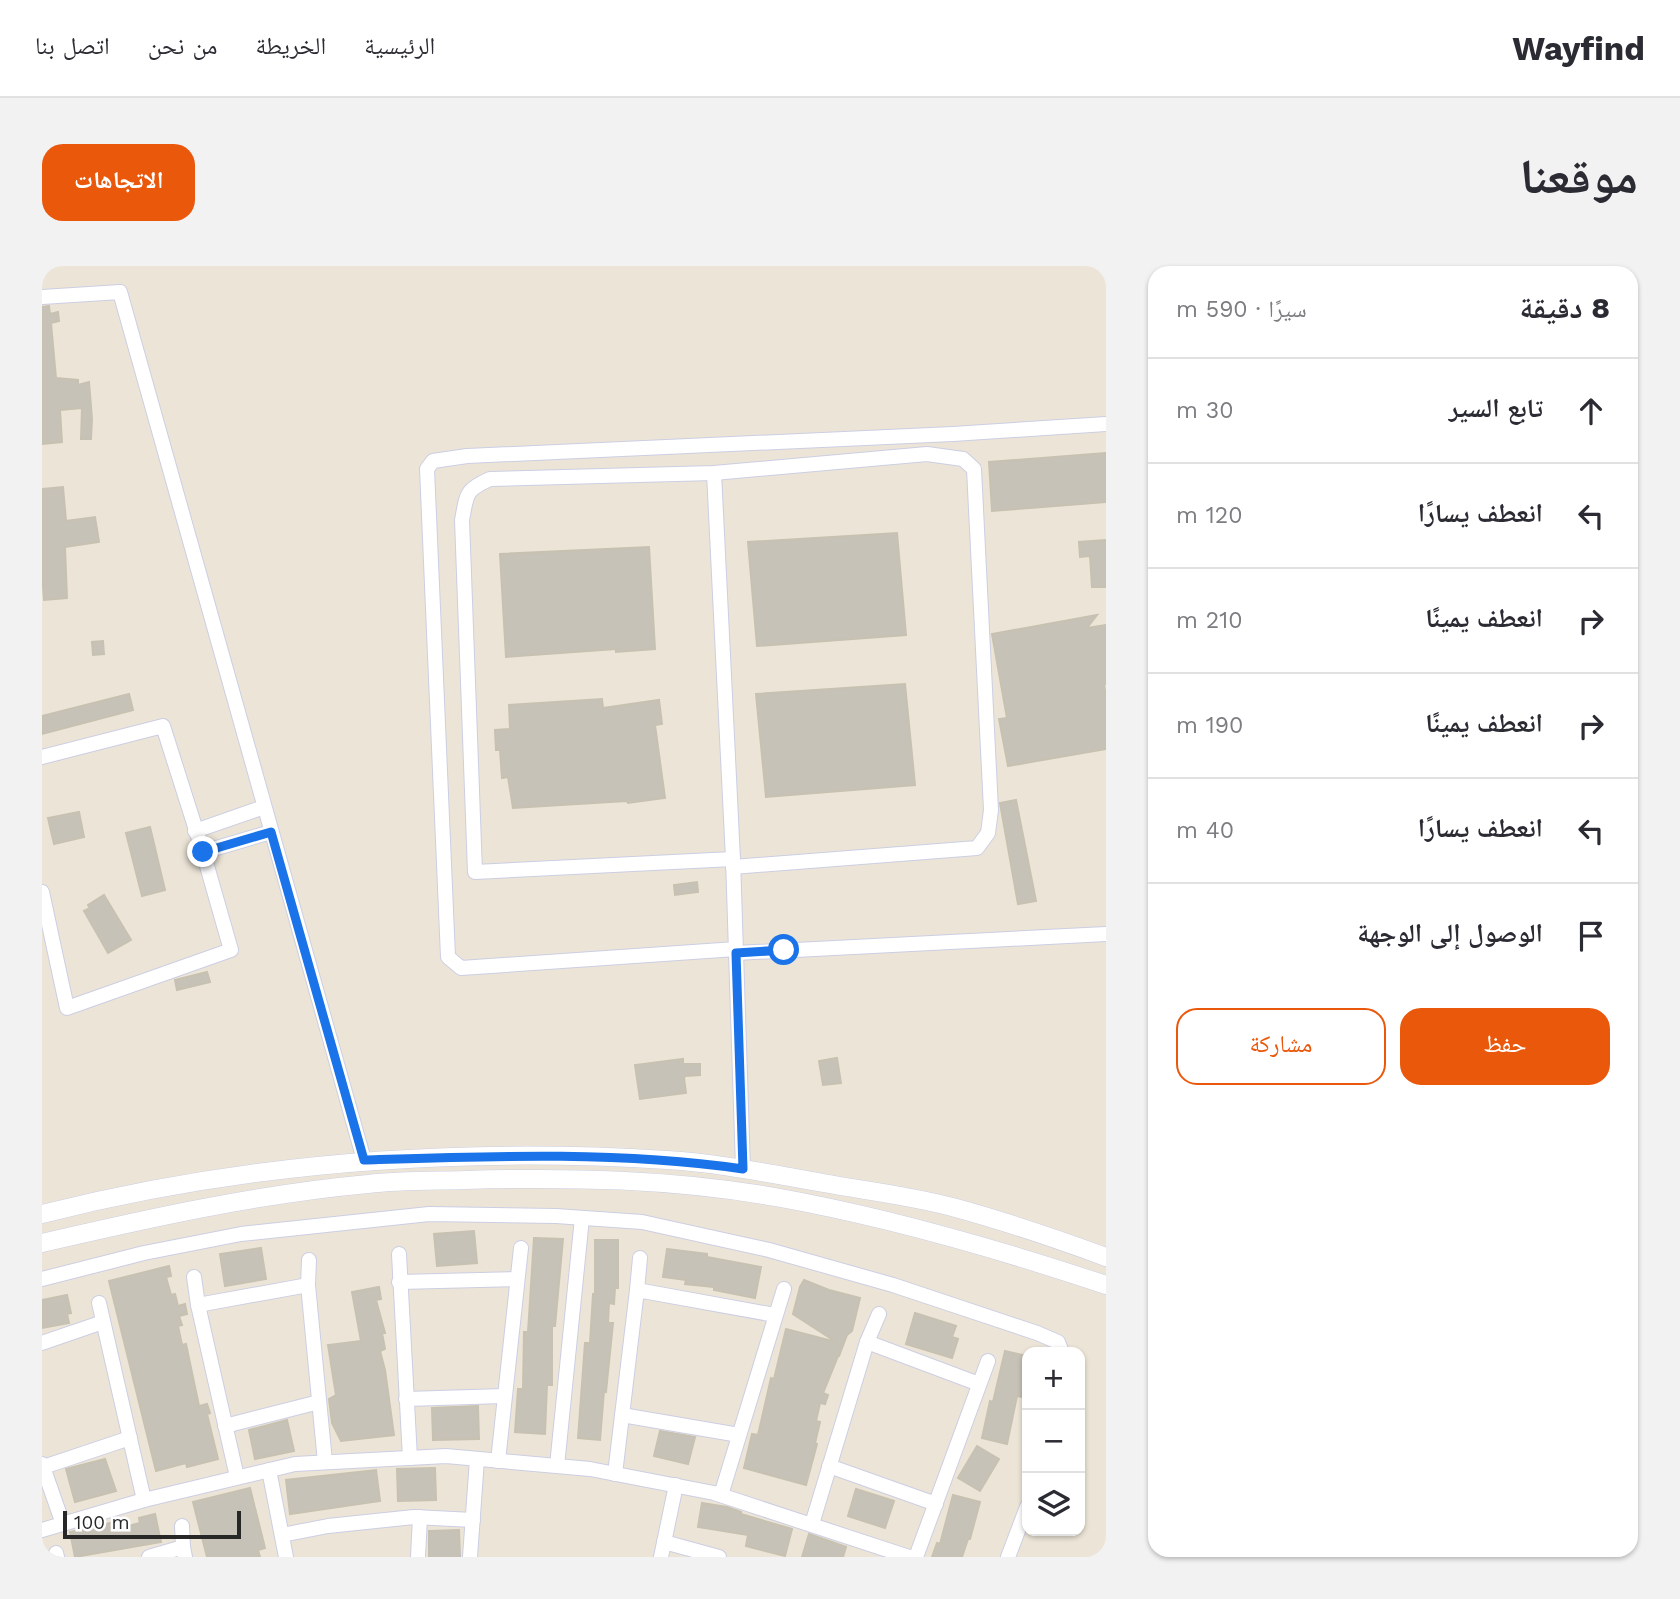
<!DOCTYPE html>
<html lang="ar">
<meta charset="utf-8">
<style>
:root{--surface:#fff;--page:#f2f2f3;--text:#2b2b33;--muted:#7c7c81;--line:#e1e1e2;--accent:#ea580c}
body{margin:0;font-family:"Work Sans","Noto Naskh Arabic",sans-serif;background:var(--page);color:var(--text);direction:rtl}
.controls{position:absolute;right:21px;bottom:21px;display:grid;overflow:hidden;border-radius:14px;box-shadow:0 2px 5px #0004}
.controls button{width:63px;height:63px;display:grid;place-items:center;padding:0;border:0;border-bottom:2px solid var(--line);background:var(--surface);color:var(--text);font:35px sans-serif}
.scale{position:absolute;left:21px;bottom:18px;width:178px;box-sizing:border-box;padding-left:7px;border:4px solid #272727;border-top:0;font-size:19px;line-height:24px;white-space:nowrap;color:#272727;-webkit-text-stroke:5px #fff;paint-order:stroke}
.stop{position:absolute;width:21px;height:21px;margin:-16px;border:5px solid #1a73e8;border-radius:50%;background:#fff}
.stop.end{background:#1a73e8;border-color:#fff;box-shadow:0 2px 7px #0008}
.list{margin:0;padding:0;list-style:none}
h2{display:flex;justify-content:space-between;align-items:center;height:91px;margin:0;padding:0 28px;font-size:30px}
h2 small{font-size:23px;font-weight:400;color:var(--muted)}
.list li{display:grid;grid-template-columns:46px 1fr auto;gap:21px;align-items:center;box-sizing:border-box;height:105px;padding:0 28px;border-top:2px solid var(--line)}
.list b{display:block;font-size:26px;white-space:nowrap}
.list em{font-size:23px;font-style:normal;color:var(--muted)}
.actions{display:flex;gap:14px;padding:21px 28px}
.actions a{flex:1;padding:16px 0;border:2px solid var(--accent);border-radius:21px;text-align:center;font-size:24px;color:var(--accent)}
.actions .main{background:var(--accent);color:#fff}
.icon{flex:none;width:38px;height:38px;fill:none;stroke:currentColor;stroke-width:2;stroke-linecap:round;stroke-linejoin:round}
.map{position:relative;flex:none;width:1064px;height:1291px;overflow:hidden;direction:ltr;border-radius:21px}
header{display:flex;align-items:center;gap:42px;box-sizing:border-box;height:98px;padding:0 35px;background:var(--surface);border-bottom:2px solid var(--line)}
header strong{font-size:33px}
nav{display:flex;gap:38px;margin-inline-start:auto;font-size:24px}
.intro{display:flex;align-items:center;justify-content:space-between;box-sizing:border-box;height:168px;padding:0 42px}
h1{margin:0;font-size:49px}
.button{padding:18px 32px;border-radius:21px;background:var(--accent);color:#fff;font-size:24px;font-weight:700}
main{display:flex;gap:42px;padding:0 42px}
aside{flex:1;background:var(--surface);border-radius:21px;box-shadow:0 2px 5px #0004}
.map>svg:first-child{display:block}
.building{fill:#c7c2b7;stroke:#c7c1b1;stroke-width:2}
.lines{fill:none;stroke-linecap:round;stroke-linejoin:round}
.minor-casing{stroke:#cccee3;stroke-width:16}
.tertiary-casing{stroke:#cccee3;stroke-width:19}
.minor{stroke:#fff;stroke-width:14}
.tertiary{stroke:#fff;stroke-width:18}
.route{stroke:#1a73e8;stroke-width:9}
</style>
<header>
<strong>Wayfind</strong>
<nav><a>الرئيسية</a><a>الخريطة</a><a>من نحن</a><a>اتصل بنا</a></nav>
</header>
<div class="intro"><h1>موقعنا</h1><a class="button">الاتجاهات</a></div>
<main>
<aside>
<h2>8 دقيقة<small>سيرًا · 590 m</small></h2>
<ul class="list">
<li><svg class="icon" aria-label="ahead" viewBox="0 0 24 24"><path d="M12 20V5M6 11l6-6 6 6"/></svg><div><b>تابع السير</b></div><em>30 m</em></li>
<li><svg class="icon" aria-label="left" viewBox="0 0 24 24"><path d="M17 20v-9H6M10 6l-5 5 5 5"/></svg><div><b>انعطف يسارًا</b></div><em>120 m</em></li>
<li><svg class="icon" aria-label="right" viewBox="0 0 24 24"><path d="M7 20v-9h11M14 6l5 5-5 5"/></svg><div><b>انعطف يمينًا</b></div><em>210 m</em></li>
<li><svg class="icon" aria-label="right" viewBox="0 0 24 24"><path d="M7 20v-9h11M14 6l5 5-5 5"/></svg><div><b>انعطف يمينًا</b></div><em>190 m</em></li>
<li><svg class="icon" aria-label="left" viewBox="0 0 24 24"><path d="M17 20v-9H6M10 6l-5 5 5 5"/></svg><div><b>انعطف يسارًا</b></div><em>40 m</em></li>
<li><svg class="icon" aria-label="arrive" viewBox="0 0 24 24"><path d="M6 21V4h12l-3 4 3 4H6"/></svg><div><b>الوصول إلى الوجهة</b></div></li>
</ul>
<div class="actions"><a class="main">حفظ</a><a>مشاركة</a></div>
</aside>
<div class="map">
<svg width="1064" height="1291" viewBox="0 0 1064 1291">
<rect width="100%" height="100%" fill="#ece5d7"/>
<!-- building -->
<g class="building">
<polygon points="7,40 8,48 16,46 17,55 9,57 14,112 36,114 36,119 47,116 50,153 49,173 39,173 40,142 18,144 20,176 0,178 0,41"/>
<polygon points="1064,187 1064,236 950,245 947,196"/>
<polygon points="21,221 24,255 53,251 57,276 23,281 25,332 2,334 0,306 0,223"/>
<polygon points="855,267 864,369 715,380 706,276"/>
<polygon points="1064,274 1064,321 1050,321 1048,290 1038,291 1037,276"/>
<polygon points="607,281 613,383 574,386 574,383 464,391 458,288"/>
<polygon points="1055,349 1045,362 1064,359 1064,418 1062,418 1064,431 1064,483 966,500 957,453 965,452 950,368"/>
<polygon points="61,375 62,388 51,389 50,376"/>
<polygon points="863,418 873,519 724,531 714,428"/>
<polygon points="87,428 91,444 0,468 0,450"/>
<polygon points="560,433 561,442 617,434 620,458 613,459 623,532 586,537 585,535 471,542 466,511 460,512 458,484 454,484 453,464 468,463 467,439"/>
<polygon points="974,534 994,635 976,638 958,537"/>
<polygon points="37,546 42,571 12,578 6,552"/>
<polygon points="108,561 123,624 100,630 84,567"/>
<polygon points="655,616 656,626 633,629 632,619"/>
<polygon points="62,629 89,674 66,687 42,645 48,642 46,639"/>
<polygon points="165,706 168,716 135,724 133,714"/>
<polygon points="795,792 799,817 781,819 777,795"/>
<polygon points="641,793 641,798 658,798 658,809 643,810 642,812 644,827 598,833 593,799"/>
<polygon points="432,965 435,997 395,1000 392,968"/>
<polygon points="492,972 521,973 513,1060 510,1060 510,1119 505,1119 503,1168 473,1166 476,1123 481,1123 482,1066 486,1066"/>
<polygon points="553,974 576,974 576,1022 573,1022 572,1038 567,1037 566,1057 571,1057 564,1126 562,1125 558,1174 536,1172 543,1077 548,1077 551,1028 553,1028"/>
<polygon points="219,982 224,1013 183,1020 178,988"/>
<polygon points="625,983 665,988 665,991 719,1001 713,1032 672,1024 672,1021 643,1018 644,1014 621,1011"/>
<polygon points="127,1000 129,1010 124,1011 129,1029 133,1028 136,1040 143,1038 145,1048 137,1050 140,1059 136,1060 140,1079 144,1078 157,1140 165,1138 168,1147 165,1148 176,1193 145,1201 144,1197 114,1205 67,1015"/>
<polygon points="762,1014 787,1024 818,1032 810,1065 805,1069 797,1090 796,1090 781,1127 786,1129 783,1138 778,1137 774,1155 778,1156 773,1177 775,1178 764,1219 702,1202 710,1168 716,1169 729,1112 732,1113 744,1063 794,1076 751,1048 758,1021"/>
<polygon points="337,1021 339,1033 334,1034 343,1067 340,1067 343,1083 338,1085 343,1104 352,1169 299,1175 290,1157 287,1133 294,1129 286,1079 319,1075 310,1026"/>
<polygon points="25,1029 29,1047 25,1048 27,1057 0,1062 0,1034"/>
<polygon points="873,1047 914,1060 910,1071 916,1073 910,1092 864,1078"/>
<polygon points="963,1085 985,1090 985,1114 981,1131 975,1130 965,1178 940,1172 948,1135 951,1136"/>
<polygon points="436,1140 437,1173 391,1174 390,1142"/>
<polygon points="245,1154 252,1185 213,1193 207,1164"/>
<polygon points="618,1165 653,1171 646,1198 612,1190"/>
<polygon points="935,1180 957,1193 938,1225 916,1212"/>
<polygon points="63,1193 74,1225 33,1236 24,1203"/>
<polygon points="393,1202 394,1234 356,1235 355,1203"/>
<polygon points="334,1204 338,1235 248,1248 244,1214"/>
<polygon points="208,1222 223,1282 216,1284 218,1291 165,1291 151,1236"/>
<polygon points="814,1223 852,1235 843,1262 806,1250"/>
<polygon points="911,1229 938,1236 928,1273 926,1273 920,1291 890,1291 895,1277 898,1278"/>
<polygon points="660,1237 685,1241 699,1246 699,1248 750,1263 743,1290 704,1280 706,1269 656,1261"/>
<polygon points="113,1248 119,1276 33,1291 28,1266 77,1255 78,1262 98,1257 97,1252"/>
<polygon points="417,1264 418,1291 387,1291 387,1265"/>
<polygon points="767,1268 804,1281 801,1291 760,1291"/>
</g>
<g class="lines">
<defs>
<g id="minor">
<polyline points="0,31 78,26 322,894"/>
<polyline points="672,207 691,593 701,903"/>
<polyline points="0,491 121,460 161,586 189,684 25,742 0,626"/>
<polyline points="153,565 222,541"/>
<polyline points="161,586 229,566"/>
<path d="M691,593L433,606L420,254C425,228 423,224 448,213L672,207L885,188L921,193L932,203L949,544L946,567L935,582L691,601"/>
<polyline points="694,683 419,702 406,691 385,203 391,195 425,190 911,168 1064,158"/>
<polyline points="694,687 1064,668"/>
<polyline points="357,988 368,1192"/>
<polyline points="267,994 266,1019 283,1196"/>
<polyline points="152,1011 156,1039 195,1211"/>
<polyline points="0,1013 102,987 199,968 387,948 514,950 600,956 727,984 851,1019 995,1067 1016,1076 1020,1086"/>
<polyline points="357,1016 474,1013"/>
<polyline points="595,1024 598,992"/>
<polyline points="57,1037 102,1234"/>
<polyline points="156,1039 266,1019"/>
<polyline points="825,1076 937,1118"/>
<polyline points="0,1077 61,1056"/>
<polyline points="364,1133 462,1130"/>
<polyline points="580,1149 697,1169"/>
<polyline points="183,1160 277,1136"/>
<polyline points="456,1195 479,982"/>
<polyline points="0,1198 21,1258"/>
<polyline points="515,1200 540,952"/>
<polyline points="787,1200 894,1238"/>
<polyline points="1,1201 88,1172"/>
<polyline points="227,1204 244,1291"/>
<polyline points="573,1208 595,1024 733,1049"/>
<polyline points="679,1229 742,1023"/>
<polyline points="770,1258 825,1076 837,1048"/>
<polyline points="140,1260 141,1281"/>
<polyline points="0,1264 102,1234 253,1198 404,1190 548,1203 672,1227 867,1291"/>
<polyline points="240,1269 286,1260 372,1251 431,1254"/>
<polyline points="622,1276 677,1291"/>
<polyline points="14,1287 15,1291"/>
<polyline points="107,1291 141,1281 143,1291"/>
<polyline points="376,1291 378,1251"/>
<polyline points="428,1291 435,1193"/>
<polyline points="619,1291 634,1219"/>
<polyline points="874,1291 946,1095"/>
<polyline points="966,1291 985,1241"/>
</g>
<g id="tertiary">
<path d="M0,948C205,896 414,881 625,894C677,897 729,908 781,917C825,925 871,930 914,942C965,956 1015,973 1064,991"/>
<path d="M0,977C108,952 216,928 326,918C359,914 392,915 424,914C527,911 631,913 733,931C846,951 956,983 1064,1019"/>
</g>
</defs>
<!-- minor casing -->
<use href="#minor" class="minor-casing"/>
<!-- tertiary casing -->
<use href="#tertiary" class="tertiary-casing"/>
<!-- minor -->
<use href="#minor" class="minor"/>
<!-- tertiary -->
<use href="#tertiary" class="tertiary"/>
</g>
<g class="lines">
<!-- route -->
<path class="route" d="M161,586L229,566L322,894C448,890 575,885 701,903L694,687L742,684"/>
</g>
</svg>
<div class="controls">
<button>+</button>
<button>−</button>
<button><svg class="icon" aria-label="layers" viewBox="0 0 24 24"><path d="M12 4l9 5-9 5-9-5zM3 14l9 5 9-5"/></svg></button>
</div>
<div class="scale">100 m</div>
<div class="stop" style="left:742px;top:684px"></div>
<div class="stop end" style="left:161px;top:586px"></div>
</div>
</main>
